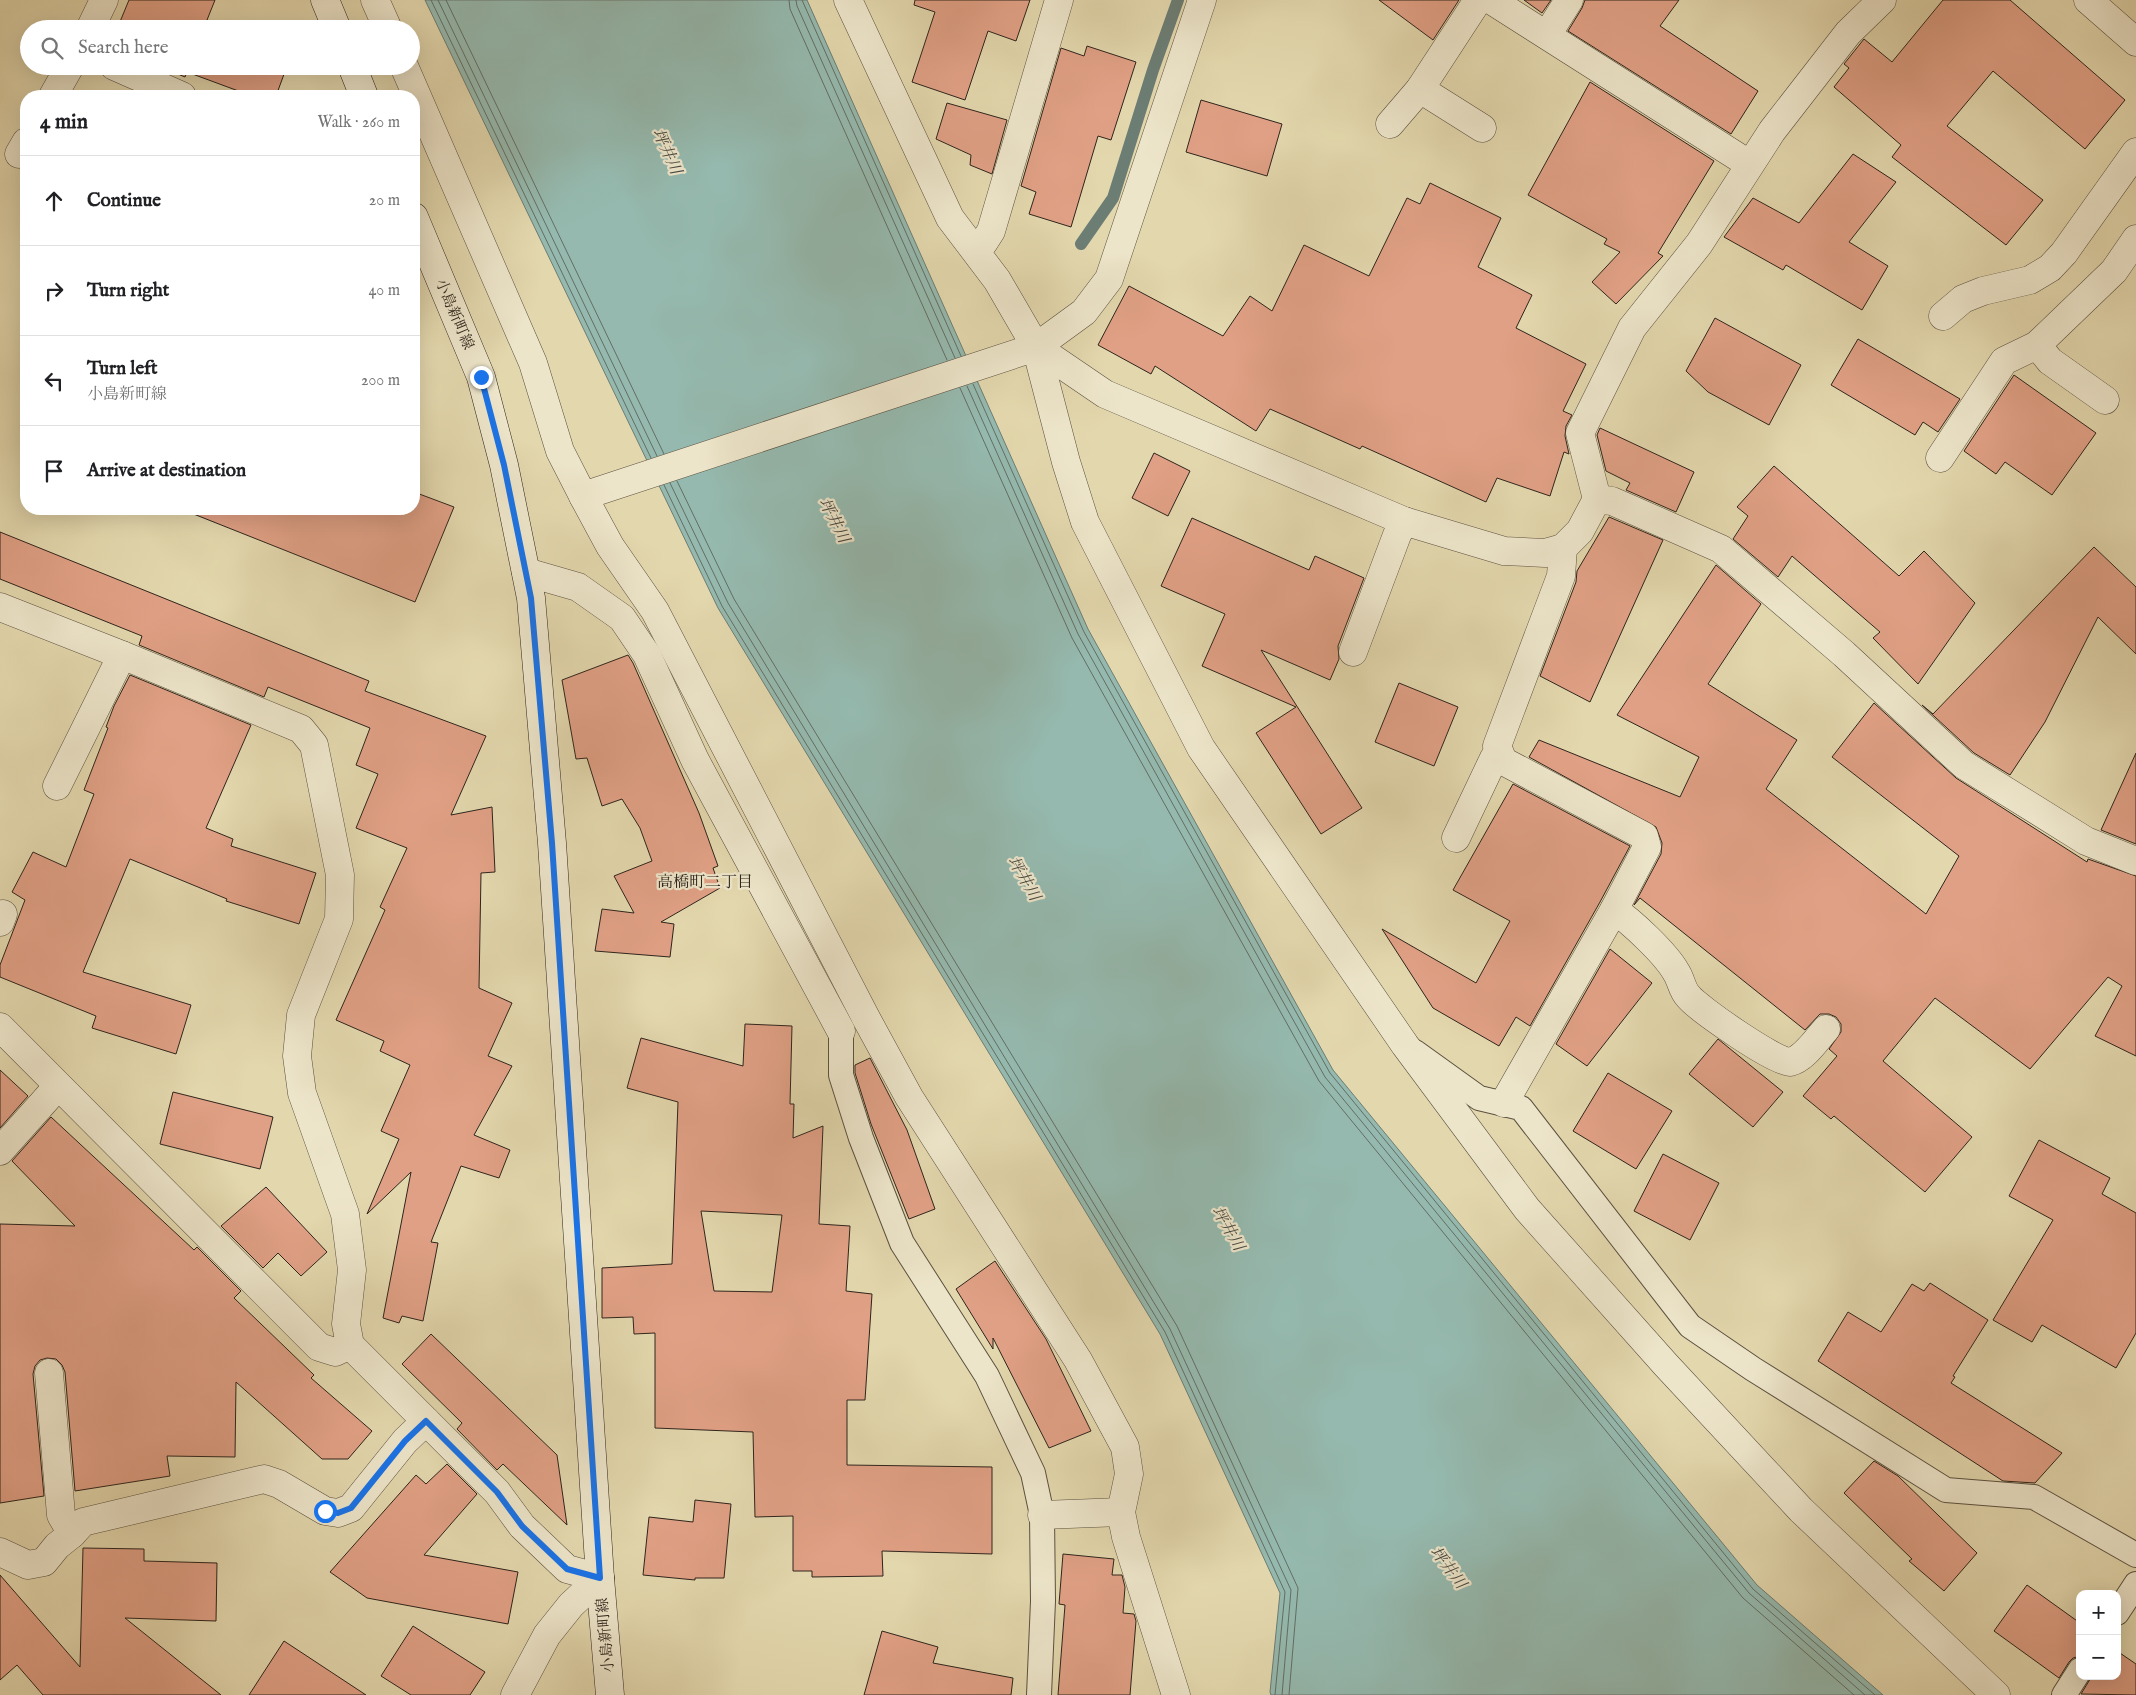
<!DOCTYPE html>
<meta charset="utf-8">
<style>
:root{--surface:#fff;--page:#f2f2f2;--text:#202124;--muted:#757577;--line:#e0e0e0}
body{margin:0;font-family:"IM FELL English","Noto Serif JP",serif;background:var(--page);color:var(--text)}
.controls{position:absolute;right:15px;bottom:15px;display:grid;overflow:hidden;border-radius:10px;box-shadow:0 5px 20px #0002}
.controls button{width:45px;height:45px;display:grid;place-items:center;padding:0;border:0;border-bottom:1px solid var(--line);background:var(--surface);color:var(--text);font:25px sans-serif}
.stop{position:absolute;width:15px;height:15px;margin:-11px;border:4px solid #1a73e8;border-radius:50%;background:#fff}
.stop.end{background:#1a73e8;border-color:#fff;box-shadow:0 1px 5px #0008}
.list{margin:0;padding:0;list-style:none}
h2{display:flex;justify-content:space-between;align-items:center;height:65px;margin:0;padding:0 20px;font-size:21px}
h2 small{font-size:16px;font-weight:400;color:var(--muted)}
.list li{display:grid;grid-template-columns:32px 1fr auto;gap:15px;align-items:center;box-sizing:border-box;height:90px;padding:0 20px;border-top:1px solid var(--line)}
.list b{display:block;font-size:19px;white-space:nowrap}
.list p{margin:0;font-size:16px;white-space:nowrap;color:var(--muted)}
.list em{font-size:16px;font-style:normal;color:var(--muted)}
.icon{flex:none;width:28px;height:28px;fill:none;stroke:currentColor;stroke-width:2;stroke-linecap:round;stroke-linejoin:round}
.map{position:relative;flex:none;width:2136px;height:1695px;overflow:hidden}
.search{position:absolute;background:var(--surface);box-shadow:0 5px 20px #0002;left:20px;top:20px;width:400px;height:55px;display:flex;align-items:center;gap:12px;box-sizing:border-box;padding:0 18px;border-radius:28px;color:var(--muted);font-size:19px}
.panel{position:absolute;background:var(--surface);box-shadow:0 5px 20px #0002;left:20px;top:90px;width:400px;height:425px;border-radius:20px}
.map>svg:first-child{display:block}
.water{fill:#95b9ae;stroke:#6c7d74}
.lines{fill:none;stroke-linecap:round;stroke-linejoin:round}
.shore{stroke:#626e65;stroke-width:1}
.stream{stroke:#6c7d74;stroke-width:12}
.building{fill:#e0a085;stroke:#2e241c;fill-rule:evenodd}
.service-casing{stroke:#5b5140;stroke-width:26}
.minor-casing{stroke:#5b5140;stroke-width:29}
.secondary-casing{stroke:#2e241c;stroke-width:29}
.service{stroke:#ede5ca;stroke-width:24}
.minor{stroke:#ede5ca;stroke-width:28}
.secondary{stroke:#ede5ca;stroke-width:28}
.route{stroke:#1a73e8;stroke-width:6}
.labels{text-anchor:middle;stroke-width:4.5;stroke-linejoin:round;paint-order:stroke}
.street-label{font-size:15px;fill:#2e241c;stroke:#ede5ca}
.water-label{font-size:16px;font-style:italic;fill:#484940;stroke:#ede5ca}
.neighbourhood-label{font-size:16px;fill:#2e241c;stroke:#ede5ca}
</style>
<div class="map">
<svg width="2136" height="1695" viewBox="0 0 2136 1695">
<rect width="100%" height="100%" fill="#e3d7ad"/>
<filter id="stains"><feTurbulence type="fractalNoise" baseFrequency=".004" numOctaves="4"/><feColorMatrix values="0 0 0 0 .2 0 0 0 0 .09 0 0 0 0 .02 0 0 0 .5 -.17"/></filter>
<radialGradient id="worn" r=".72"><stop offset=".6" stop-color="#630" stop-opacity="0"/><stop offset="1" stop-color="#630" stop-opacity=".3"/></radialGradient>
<!-- water -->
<polygon class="water" points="425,0 807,0 1088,629 1333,1070 1757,1585 1883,1695 1271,1695 1270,1692 1280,1593 1160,1334 718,608"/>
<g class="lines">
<!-- shore -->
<g class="shore">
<polyline points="431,0 651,458"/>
<polyline points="438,0 657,456"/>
<polyline points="446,0 664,454"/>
<polyline points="789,0 790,9 947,360"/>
<polyline points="796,0 797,6 955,358"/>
<polyline points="802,0 961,356"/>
<polyline points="973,384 1084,632 1330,1073 1753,1589 1875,1695"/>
<polyline points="967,386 1078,634 1325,1077 1749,1593 1865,1695"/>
<polyline points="960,388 1072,638 1319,1081 1743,1598 1854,1695"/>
<polyline points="677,481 734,599 1177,1326 1298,1588 1289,1695"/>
<polyline points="670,483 728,603 1170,1329 1291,1590 1282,1695"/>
<polyline points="664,485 722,606 1165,1332 1285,1592 1275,1695"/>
</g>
<!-- stream -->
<polyline class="stream" points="1081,244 1113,198 1153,70 1178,0"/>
</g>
<!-- building -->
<g class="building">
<polygon points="129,0 215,0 207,20 229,29 117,29"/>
<polygon points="915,0 1030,0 1016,41 988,31 965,100 912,82 935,12 914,5"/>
<polygon points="1379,0 1459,0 1433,40"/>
<polygon points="1524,0 1551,0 1542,13"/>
<polygon points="1585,0 1679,0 1660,26 1758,91 1731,134 1568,31 1582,8"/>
<polygon points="1943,0 2010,0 2125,100 2085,149 1993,71 1947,126 2043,200 2006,245 1892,157 1901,145 1834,87 1849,68 1844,64 1864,39 1892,62"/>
<polygon points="1087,46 1136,62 1111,140 1098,136 1071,227 1029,214 1036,192 1021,186 1061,48 1084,56"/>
<polygon points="159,66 287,66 276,96 252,96 187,72 185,77"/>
<polygon points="1590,82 1714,161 1658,253 1663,256 1616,304 1592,282 1620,252 1604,244 1607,239 1528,195"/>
<polygon points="1201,100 1282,124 1267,176 1186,152"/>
<polygon points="947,103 1007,120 992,174 970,165 971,155 936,139"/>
<polygon points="1853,154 1896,182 1849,242 1888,266 1862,310 1786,265 1783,270 1724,237 1753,198 1799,223"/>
<polygon points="1430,183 1501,218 1478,267 1532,295 1516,328 1586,364 1563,411 1572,415 1566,426 1565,436 1569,454 1564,452 1550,496 1497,478 1486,502 1362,446 1360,449 1270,409 1256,431 1155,366 1151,374 1098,345 1129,286 1223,336 1250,296 1272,311 1304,245 1369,276 1407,198 1420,204"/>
<polygon points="1715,318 1801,365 1769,425 1708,392 1686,371"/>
<polygon points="1858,339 1960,399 1938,432 1923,422 1915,435 1831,385"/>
<polygon points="2014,375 2096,433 2052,495 2005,462 1996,474 1964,451"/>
<polygon points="1600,428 1694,472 1676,512 1626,490 1630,483 1606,471 1597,435"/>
<polygon points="1154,453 1190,471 1168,516 1132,498"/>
<polygon points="1774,466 1899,576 1924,551 1975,603 1918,684 1873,638 1880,632 1792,556 1778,577 1733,539 1748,516 1737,507"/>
<polygon points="414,492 454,507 415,602 186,511 186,509 414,509"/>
<polygon points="1609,517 1663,540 1590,702 1540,676 1576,582 1577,571"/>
<polygon points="1192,518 1309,570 1315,556 1364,578 1338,646 1339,659 1330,680 1261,650 1362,808 1321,834 1256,733 1296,707 1202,666 1225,614 1161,586"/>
<polygon points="0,532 369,681 365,691 486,736 451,815 492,807 495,872 481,873 479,988 512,1003 488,1056 512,1066 474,1135 510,1150 499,1178 461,1166 431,1242 438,1243 423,1321 402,1316 399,1323 383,1318 411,1172 367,1214 399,1139 381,1131 410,1065 380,1051 384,1041 336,1020 385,910 380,907 407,848 356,828 378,774 356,765 370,728 268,687 264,697 139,645 142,636 0,579"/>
<polygon points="2094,547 2136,587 2136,654 2098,617 2045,722 2010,775 1974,753 1922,705 1933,714"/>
<polygon points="1716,565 1761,604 1708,684 1797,740 1766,789 1926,914 1959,856 1832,757 1874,703 1956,778 2087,862 2088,859 2136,876 2136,1056 2095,1036 2122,986 2108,977 2030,1069 1935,998 1883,1061 1972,1137 1925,1192 1834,1116 1831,1119 1803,1096 1837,1056 1829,1049 1841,1032 1841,1024 1836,1017 1829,1014 1820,1014 1805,1030 1640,898 1634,905 1661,854 1662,843 1656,827 1529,757 1539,740 1680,797 1699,757 1617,715"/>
<polygon points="628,655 633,663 699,813 718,866 713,868 720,888 661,922 674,924 670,957 595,951 602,909 634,913 614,876 652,861 640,828 622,799 602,806 587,758 576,759 562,680"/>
<polygon points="130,675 251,725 206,828 233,839 231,846 316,873 299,924 226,901 227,899 130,859 83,972 191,1005 176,1054 92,1028 96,1016 0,977 0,965 25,900 12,892 33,852 66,867 94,794 84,790 108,728 106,727 114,706"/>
<polygon points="1399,683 1458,707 1434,766 1375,742"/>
<polygon points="2136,753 2136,844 2101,830"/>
<polygon points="1513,784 1630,846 1600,902 1530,1026 1516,1017 1499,1046 1433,1008 1382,929 1476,983 1510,921 1453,890"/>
<polygon points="1610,949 1652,983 1587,1066 1556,1044"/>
<path d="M745,1024L792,1026L790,1104H794L793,1138L823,1126L819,1224L850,1226L846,1291L872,1294L865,1400H847V1465L992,1467V1554L882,1551L883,1576L812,1577V1571H793V1516L755,1517L753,1432L655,1428V1333L634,1334L633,1317L602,1318V1268L672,1264L678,1102L627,1088L641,1038L743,1066ZM701,1211L782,1215L772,1292L714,1291Z"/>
<polygon points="1718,1039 1783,1092 1753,1127 1689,1074"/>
<polygon points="870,1058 907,1130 935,1209 909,1219 871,1124 855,1073 855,1065"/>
<polygon points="0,1070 28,1096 0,1128"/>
<polygon points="1608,1073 1672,1111 1636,1169 1573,1131"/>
<polygon points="173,1092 273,1117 260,1169 160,1144"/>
<polygon points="51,1117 194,1250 197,1247 241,1291 234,1298 314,1375 311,1378 372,1431 348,1459 322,1459 236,1382 235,1457 167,1456 170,1476 75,1491 65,1372 62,1365 56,1359 47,1358 40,1360 35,1366 33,1374 44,1496 0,1503 0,1224 75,1226 12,1161"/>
<polygon points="2039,1140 2110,1178 2102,1194 2136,1213 2136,1333 2116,1368 2042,1325 2032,1342 1993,1320 2053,1220 2009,1196"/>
<polygon points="1663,1154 1719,1183 1690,1240 1634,1211"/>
<polygon points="266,1187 327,1252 301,1276 278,1253 263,1268 221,1226"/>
<polygon points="995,1261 1046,1339 1091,1431 1049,1448 993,1338 993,1349 956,1289"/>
<polygon points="1930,1283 1988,1320 1953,1376 1955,1377 1951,1383 2062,1453 2035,1483 2003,1481 1818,1361 1848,1312 1881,1332 1912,1284 1924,1291"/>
<polygon points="431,1334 557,1455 567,1525 503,1464 497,1470 457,1429 462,1423 402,1364"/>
<polygon points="1874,1461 1898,1476 1977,1553 1944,1591 1909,1561 1912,1559 1844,1493"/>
<polygon points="447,1464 477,1494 424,1555 518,1572 508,1624 367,1598 330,1572 416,1475 426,1484"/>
<polygon points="695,1500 731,1504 724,1578 695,1578 695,1580 643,1575 649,1517 693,1522"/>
<polygon points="83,1548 144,1549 144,1561 217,1563 216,1621 125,1618 221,1695 43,1695 17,1665 0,1680 0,1575 80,1667"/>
<polygon points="1063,1554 1114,1559 1112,1575 1122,1575 1125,1587 1123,1613 1134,1614 1136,1621 1130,1695 1058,1695 1065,1605 1059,1604"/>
<polygon points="2027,1585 2080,1623 2080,1656 2073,1658 2069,1662 2059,1678 1994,1631"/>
<polygon points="413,1626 485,1672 470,1695 411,1695 381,1676"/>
<polygon points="882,1631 938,1647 933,1663 1013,1678 1011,1695 864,1695"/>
<polygon points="284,1641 366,1695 249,1695"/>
<polygon points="2117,1651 2136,1664 2136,1695 2081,1694 2092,1676 2117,1676"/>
</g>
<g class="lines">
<defs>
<g id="service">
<polyline points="841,1031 841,1075 861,1138 902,1243 987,1376 1033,1473 1042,1515 1043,1601 1039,1695"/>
<polyline points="1415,1052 1479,1098 1521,1108 1690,1326 1753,1369 1946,1490 2034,1497 2136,1555"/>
<polyline points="2117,1613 2136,1584"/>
<polyline points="2064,1695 2080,1670"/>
</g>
<g id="minor">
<polyline points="375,0 388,29"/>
<polyline points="848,0 950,218 997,280 1036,347 1066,462 1085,522 1201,748 1405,1045 1527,1209 1666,1365 1801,1510 1996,1695"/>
<polyline points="1491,0 1749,164"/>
<polyline points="2088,0 2136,42"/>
<polyline points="90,29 104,0"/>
<polyline points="1547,35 1569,0"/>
<polyline points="114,66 182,96"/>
<polyline points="404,66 533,363 560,451 583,496 610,546 655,611 866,1018 909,1097 1078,1360 1125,1447 1129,1474 1121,1512 1126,1537 1176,1695"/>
<polyline points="1420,89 1482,128"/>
<polyline points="53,96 70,66"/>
<polyline points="1390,124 1420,89 1478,0"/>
<polyline points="19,154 26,142"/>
<polyline points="975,249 984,242 991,231 1059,0"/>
<polyline points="1943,316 1963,299 1983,291 2030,280 2050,268 2064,253 2136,152"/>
<polyline points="2037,345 2050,361 2105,400"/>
<polyline points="1036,347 1105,394 1404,521 1504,551 1545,553 1563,548"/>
<polyline points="1940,458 2004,361 2037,345 2114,271 2136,239"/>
<polyline points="583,496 1036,347 1084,312 1109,279 1202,0"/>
<polyline points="1597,499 1612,501 1721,549 1844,654 1964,765 2086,841 2136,861"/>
<polyline points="526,572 578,587 622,618 647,655 695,760 841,1031"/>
<polyline points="0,607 122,655 301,729 314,745 340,875 339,919 301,1015 297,1056 302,1093 345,1214 352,1270 346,1324 350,1345 497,1492 522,1526 567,1569 600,1578"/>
<polyline points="1353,652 1397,535 1404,521"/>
<polyline points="57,786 122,655"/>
<polyline points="1456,838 1494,758 1499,754"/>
<path d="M1614,910C1631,921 1666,954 1676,972C1681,979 1682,990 1688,996C1697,1008 1778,1064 1790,1062C1804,1059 1817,1039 1826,1029"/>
<polyline points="0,922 3,914"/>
<polyline points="0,1027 319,1347 335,1352 350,1345"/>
<polyline points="1504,1103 1614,910 1647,847 1644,836 1503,761 1497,746 1561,576 1563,548 1580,531 1597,499 1580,433 1632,328 1699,244 1772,131 1848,33 1882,0"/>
<polyline points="0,1151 58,1086"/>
<polyline points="49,1373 61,1515 72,1534"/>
<polyline points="1042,1515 1121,1512"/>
<polyline points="0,1552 28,1565 44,1562 57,1546 72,1534 83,1522 264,1479 279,1484 325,1511 338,1513 351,1508 405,1441 426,1421"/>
<polyline points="515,1695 547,1635 571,1605 600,1578"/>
</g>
<g id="secondary">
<polyline points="325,0 337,29"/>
<polyline points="352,66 364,96"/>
<polyline points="414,217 481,377 504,465 531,598 552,843 600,1578 610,1695"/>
</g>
</defs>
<!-- service casing -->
<use href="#service" class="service-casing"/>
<!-- minor casing -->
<use href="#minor" class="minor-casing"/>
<!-- secondary casing -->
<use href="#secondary" class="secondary-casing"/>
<!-- service -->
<use href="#service" class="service"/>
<!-- minor -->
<use href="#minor" class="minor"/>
<!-- secondary -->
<use href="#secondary" class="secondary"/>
</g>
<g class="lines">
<!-- route -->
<polyline class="route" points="325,1511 338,1513 351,1508 405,1441 426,1421 497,1492 522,1526 567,1569 600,1578 552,843 531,598 504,465 481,377"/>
</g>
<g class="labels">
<!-- street labels -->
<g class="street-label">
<text transform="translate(455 314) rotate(67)" y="5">小島新町線</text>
<text transform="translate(605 1635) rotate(-95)" y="5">小島新町線</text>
</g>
<!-- water labels -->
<g class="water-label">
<text transform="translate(668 151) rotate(66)" y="6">坪井川</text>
<text transform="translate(835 520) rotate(63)" y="6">坪井川</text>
<text transform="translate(1025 878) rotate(60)" y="6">坪井川</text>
<text transform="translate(1229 1228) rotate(60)" y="6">坪井川</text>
<text transform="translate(1449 1567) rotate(53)" y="6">坪井川</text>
</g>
<!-- neighbourhood labels -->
<g class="neighbourhood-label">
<text x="705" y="887">高橋町二丁目</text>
</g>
</g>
<rect width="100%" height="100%" filter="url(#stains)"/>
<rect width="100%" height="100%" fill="url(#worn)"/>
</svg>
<div class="controls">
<button>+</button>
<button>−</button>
</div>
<div class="stop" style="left:325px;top:1511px"></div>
<div class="stop end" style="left:481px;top:377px"></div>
<div class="search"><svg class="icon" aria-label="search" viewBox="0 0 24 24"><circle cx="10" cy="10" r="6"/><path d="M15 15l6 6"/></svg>Search here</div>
<section class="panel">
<h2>4 min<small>Walk · 260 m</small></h2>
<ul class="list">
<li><svg class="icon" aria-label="ahead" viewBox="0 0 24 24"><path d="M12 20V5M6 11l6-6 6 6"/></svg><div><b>Continue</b></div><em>20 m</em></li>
<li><svg class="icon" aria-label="right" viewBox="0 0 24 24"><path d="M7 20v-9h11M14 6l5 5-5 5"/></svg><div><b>Turn right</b></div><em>40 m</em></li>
<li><svg class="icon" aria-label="left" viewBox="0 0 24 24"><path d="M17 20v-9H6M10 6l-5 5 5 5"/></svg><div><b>Turn left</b><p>小島新町線</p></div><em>200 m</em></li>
<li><svg class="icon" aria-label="arrive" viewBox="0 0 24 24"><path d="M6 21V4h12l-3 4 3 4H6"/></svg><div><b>Arrive at destination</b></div></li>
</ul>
</section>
</div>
